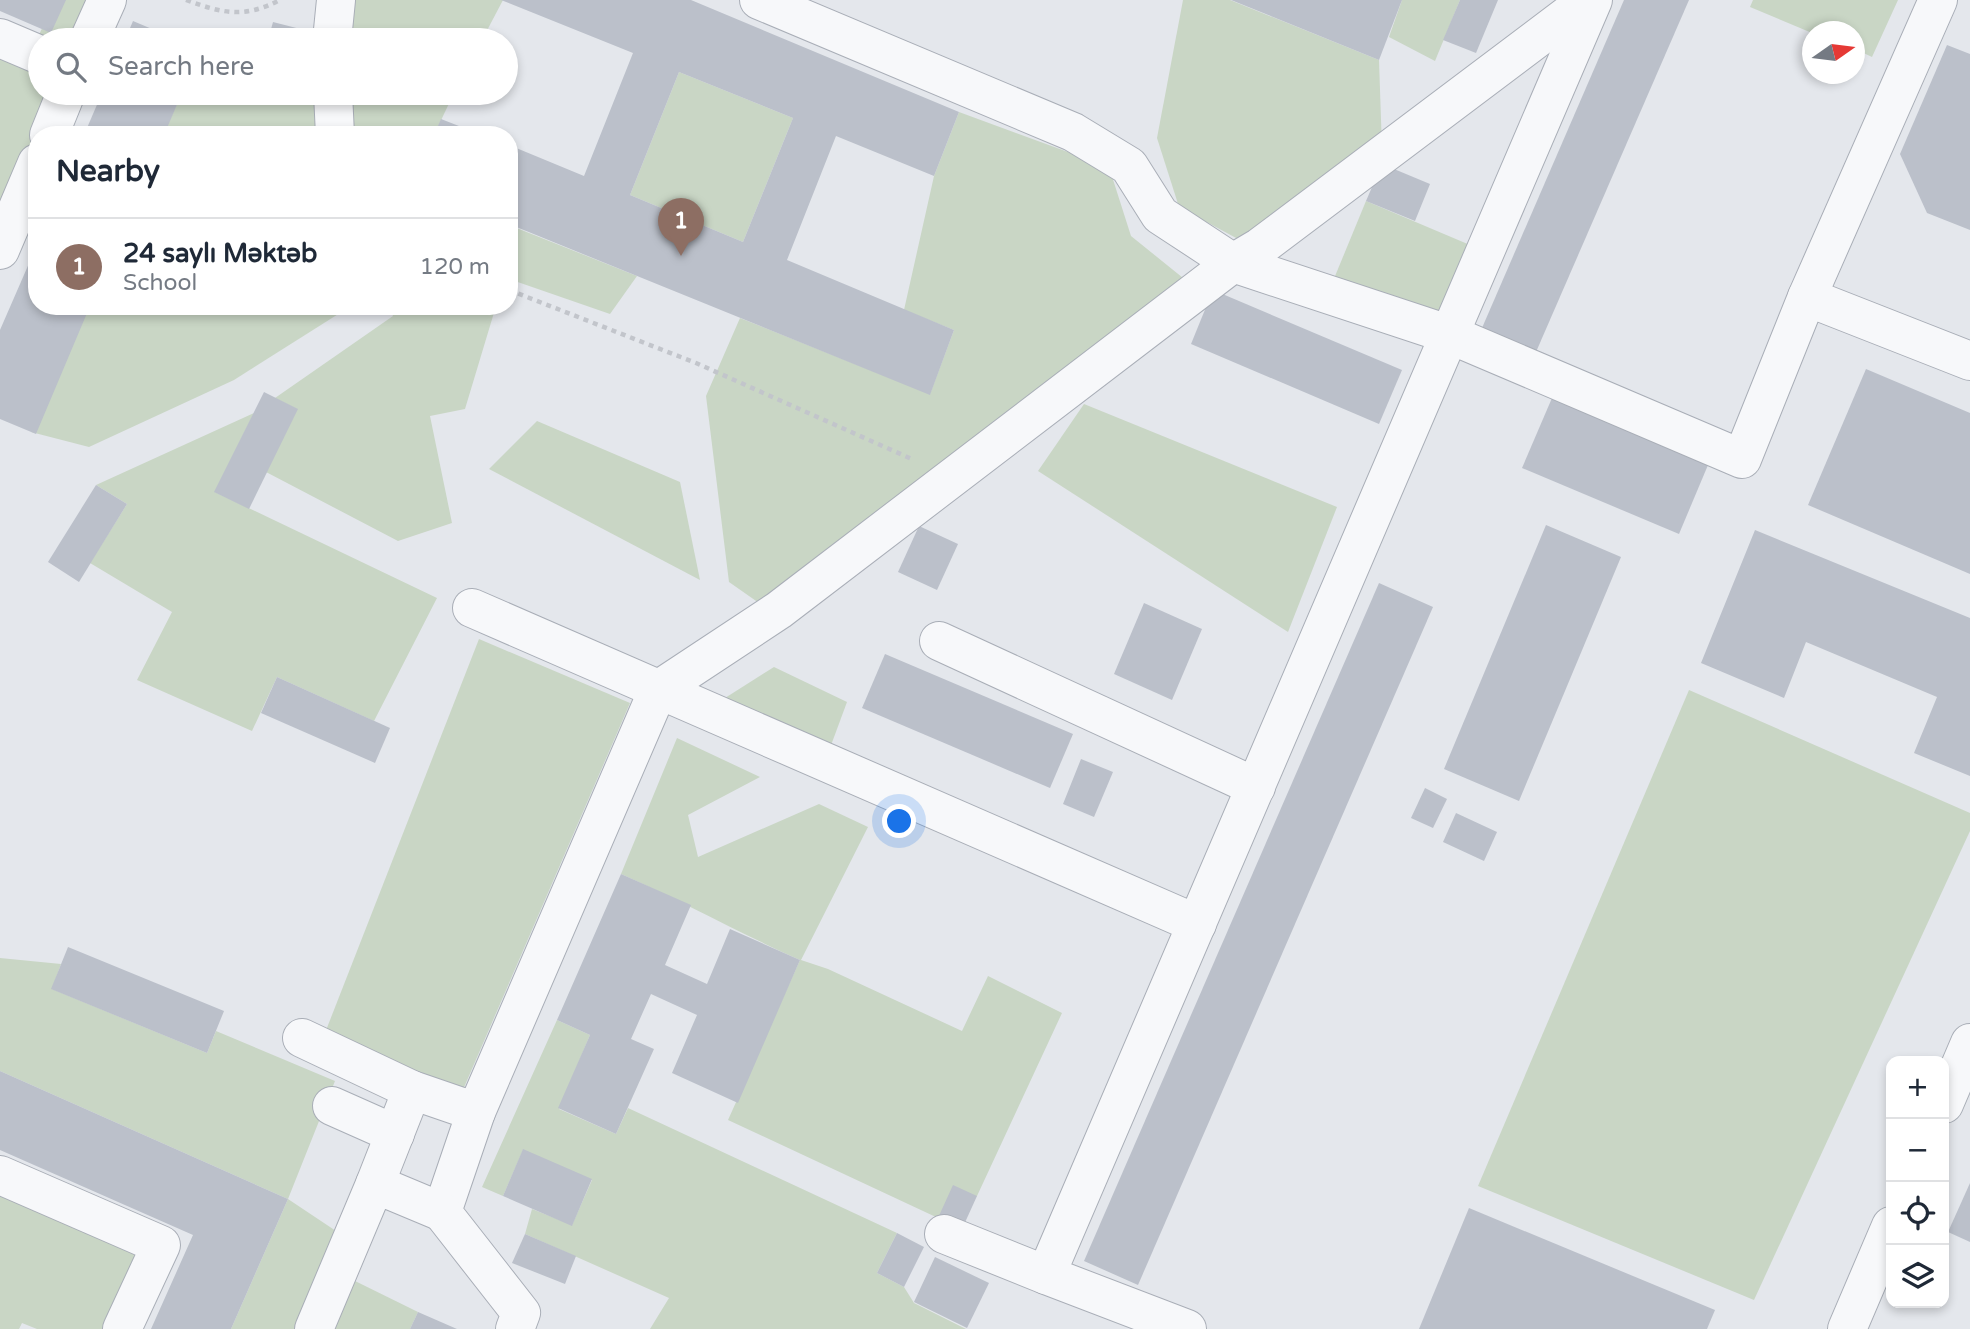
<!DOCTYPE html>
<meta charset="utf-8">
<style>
:root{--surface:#fff;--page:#f2f2f3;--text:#1f2937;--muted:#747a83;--line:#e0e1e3;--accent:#7c3aed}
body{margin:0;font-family:"Varela Round",sans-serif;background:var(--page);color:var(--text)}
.controls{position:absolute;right:21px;bottom:21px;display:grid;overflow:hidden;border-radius:14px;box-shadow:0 4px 10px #0003}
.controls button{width:63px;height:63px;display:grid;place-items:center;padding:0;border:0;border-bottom:2px solid var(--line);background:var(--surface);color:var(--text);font:35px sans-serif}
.compass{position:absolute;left:1802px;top:21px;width:63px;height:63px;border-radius:50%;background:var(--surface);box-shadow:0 4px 10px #0003;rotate:76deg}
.you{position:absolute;left:900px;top:822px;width:24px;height:24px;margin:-18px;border:5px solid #fff;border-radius:50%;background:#1a73e8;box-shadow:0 0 0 10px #1a73e833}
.badge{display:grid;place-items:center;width:46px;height:46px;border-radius:50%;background:var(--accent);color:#fff;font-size:23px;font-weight:700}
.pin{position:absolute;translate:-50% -58px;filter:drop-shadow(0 2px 4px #0008)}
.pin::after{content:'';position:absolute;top:37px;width:24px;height:21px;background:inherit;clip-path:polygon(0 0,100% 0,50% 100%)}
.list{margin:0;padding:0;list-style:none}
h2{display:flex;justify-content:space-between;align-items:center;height:91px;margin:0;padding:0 28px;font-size:30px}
h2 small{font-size:23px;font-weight:400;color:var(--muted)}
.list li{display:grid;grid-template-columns:46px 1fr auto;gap:21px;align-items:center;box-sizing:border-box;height:98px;padding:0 28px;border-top:2px solid var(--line)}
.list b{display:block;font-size:26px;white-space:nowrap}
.list p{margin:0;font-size:23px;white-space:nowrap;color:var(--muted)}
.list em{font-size:23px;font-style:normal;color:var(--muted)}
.icon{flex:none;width:38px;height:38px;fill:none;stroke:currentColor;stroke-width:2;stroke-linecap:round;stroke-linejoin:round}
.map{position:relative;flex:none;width:1970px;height:1329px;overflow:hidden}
.search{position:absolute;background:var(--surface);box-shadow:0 4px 10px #0003;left:28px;top:28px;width:490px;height:77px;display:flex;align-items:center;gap:18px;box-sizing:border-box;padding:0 24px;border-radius:38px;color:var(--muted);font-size:26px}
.panel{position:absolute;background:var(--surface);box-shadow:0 4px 10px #0003;left:28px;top:126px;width:490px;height:189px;border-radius:28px}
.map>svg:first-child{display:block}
.green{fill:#c9d6c5}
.building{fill:#bbc0ca;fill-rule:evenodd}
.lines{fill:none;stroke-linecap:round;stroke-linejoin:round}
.minor-casing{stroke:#a9aeb7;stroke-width:40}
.path{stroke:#c2c5cb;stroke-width:4.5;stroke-dasharray:5 5;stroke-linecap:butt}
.minor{stroke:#f7f8fa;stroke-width:38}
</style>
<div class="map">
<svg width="1970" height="1329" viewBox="0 0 1970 1329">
<rect width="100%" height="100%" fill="#e4e7ec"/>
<!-- green -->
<g class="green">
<polygon points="55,0 96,0 78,40 44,40 38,37"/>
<polygon points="349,0 503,0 482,40 341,40"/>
<polygon points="1183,0 1230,0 1379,60 1382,149 1249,245 1179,207 1157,138"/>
<polygon points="1402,0 1460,0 1435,61 1389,37"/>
<polygon points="1753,0 1898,0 1872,57 1855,49 1854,32 1812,33 1750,7"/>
<polygon points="0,38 40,55 40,93 66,93 37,163 0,223"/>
<polygon points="679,72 793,118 743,242 630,195"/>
<polygon points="182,93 454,93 434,135 163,135"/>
<polygon points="959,112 1109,167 1131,236 1193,286 766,608 729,582 706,396 740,318 930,394 954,330 904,310 934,176"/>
<polygon points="1366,201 1470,245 1436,327 1333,281"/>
<polygon points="509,225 637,276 610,314 509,279"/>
<polygon points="87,306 351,306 234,380 89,447 31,432"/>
<polygon points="388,306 496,306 465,409 430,416 452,523 398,541 266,472 275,398 393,316"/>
<polygon points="1084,404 1337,507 1288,632 1038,471"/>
<polygon points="254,413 215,492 437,598 374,721 277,677 252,731 137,680 172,612 90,563 127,504 96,485"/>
<polygon points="537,421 680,482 700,580 489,469"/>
<polygon points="479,639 630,703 459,1099 323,1038"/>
<polygon points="774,667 847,702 830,748 725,698"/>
<polygon points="1689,690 1970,813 1970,831 1754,1300 1478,1186"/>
<path d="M677,738L760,777L688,815L698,857L819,804L868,827L801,960L828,969L962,1031L988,976L1062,1013L977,1196L938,1218L728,1120L800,960C739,933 682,901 621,874Z"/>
<polygon points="0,958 61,964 52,989 207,1053 216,1031 335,1081 288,1199 351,1241 314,1329 231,1329 288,1199 0,1071"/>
<polygon points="557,1020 590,1035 559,1109 616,1134 628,1108 897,1233 877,1273 904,1287 914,1303 966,1329 650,1329 669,1298 525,1234 532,1209 572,1225 592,1180 523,1150 503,1196 482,1187"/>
<polygon points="0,1175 161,1245 122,1329 37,1329 22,1323 19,1329 0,1329"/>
<polygon points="351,1279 418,1312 410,1329 331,1329"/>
</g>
<!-- building -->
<g class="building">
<polygon points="0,0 66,0 51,33 0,11"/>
<path d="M501,0H691L959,112L934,176L836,136L787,260L954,330L930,395L509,224V145L584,176L633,53ZM679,72L793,118L743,242L630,195Z"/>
<polygon points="1231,0 1402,0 1379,60"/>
<polygon points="1460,0 1498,0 1476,53 1443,40"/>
<polygon points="1624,0 1689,0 1536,352 1482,328"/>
<polygon points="133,21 178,40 125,40"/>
<polygon points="273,22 312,32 310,40 268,40"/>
<polygon points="1947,45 1970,54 1970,230 1927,213 1900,154"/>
<polygon points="102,93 182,93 164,135 84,135"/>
<polygon points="441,119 482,135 434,135"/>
<polygon points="1382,164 1430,184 1415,221 1366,201"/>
<polygon points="37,245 37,306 90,306 36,434 0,419 0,330"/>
<polygon points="1213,290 1402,370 1379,424 1191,344"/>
<polygon points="1866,369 1970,413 1970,574 1808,505"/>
<polygon points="264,392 298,409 249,509 214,492"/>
<polygon points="1552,398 1708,465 1679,534 1522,468"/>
<polygon points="96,485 127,504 79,582 48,562"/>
<polygon points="1546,525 1621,557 1519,801 1444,769"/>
<polygon points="919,526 958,544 937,590 898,572"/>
<polygon points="1755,530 1970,618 1970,776 1914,753 1937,697 1806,642 1784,698 1701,663"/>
<polygon points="1379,583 1433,607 1138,1285 1084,1261"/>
<polygon points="1144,603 1202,629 1172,700 1114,674"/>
<polygon points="885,654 1073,734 1050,788 862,708"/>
<polygon points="277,677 390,728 375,763 261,713"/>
<polygon points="1081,759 1113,772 1094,817 1063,804"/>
<polygon points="1425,788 1447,799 1433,828 1411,818"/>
<polygon points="1456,813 1497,832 1484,861 1443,842"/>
<polygon points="621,874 691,905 665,965 707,984 730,929 800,960 738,1103 672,1073 697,1015 651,994 631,1039 654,1049 616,1134 558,1108 590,1035 557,1020"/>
<polygon points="68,947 224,1011 207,1053 51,989"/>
<polygon points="0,1071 288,1199 231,1329 151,1329 193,1235 0,1150"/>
<polygon points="523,1149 592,1179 572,1226 503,1196"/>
<polygon points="1970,1183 1970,1242 1948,1232"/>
<polygon points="953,1185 977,1196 962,1229 938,1218"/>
<polygon points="1469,1208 1715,1310 1707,1329 1419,1329"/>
<polygon points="897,1233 924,1247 904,1287 877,1273"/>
<polygon points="525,1234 576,1256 565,1284 512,1263"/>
<polygon points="935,1257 989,1283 967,1328 914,1302"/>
<polygon points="418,1312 457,1329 410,1329"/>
</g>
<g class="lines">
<defs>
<g id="minor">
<polyline points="759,0 1073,132 1129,166 1160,215 1233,263 1451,335 1742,459 1807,297 1970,361"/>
<polyline points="0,38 40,55"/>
<polyline points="89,40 107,0"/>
<polyline points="332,40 336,0"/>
<polyline points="333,93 335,135"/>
<polyline points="49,135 66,93"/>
<polyline points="0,250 37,163"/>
<polyline points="1807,297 1938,0"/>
<polyline points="472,608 1197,924"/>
<polyline points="939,641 1256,787"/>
<polyline points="302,1038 412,1090 476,1112 658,690 779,610 1233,263 1260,247 1588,0"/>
<polyline points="1944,1104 1970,1043"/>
<polyline points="332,1106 395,1134"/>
<polyline points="476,1112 442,1212 521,1313 515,1329"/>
<polyline points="0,1175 161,1245 122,1329"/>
<polyline points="375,1184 412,1090"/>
<polyline points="944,1234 1046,1275"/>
<polyline points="314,1329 375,1184 442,1212"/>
<polyline points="1187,1329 1046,1275 1593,0"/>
<polyline points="1847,1329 1891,1226"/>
</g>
</defs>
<!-- minor casing -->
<use href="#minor" class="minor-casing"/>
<!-- path -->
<g class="path">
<path d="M186,0C222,13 243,19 280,0"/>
<polyline points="509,290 696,363 914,460"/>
</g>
<!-- minor -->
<use href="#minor" class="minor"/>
</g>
</svg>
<div class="controls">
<button>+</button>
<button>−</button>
<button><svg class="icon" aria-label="locate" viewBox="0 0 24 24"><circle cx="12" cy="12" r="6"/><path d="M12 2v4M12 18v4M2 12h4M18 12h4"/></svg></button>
<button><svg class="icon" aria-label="layers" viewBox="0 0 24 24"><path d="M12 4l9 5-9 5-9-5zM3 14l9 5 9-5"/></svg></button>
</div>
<svg class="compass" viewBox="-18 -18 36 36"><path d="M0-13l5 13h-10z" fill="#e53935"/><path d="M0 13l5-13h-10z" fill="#747a83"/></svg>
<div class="you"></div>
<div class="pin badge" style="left:681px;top:256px;background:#8d6e63">1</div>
<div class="search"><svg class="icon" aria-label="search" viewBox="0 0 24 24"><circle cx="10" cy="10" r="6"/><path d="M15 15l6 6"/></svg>Search here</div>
<section class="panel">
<h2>Nearby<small></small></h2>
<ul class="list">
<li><span class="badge" style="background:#8d6e63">1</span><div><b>24 saylı Məktəb</b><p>School</p></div><em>120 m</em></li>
</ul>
</section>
</div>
